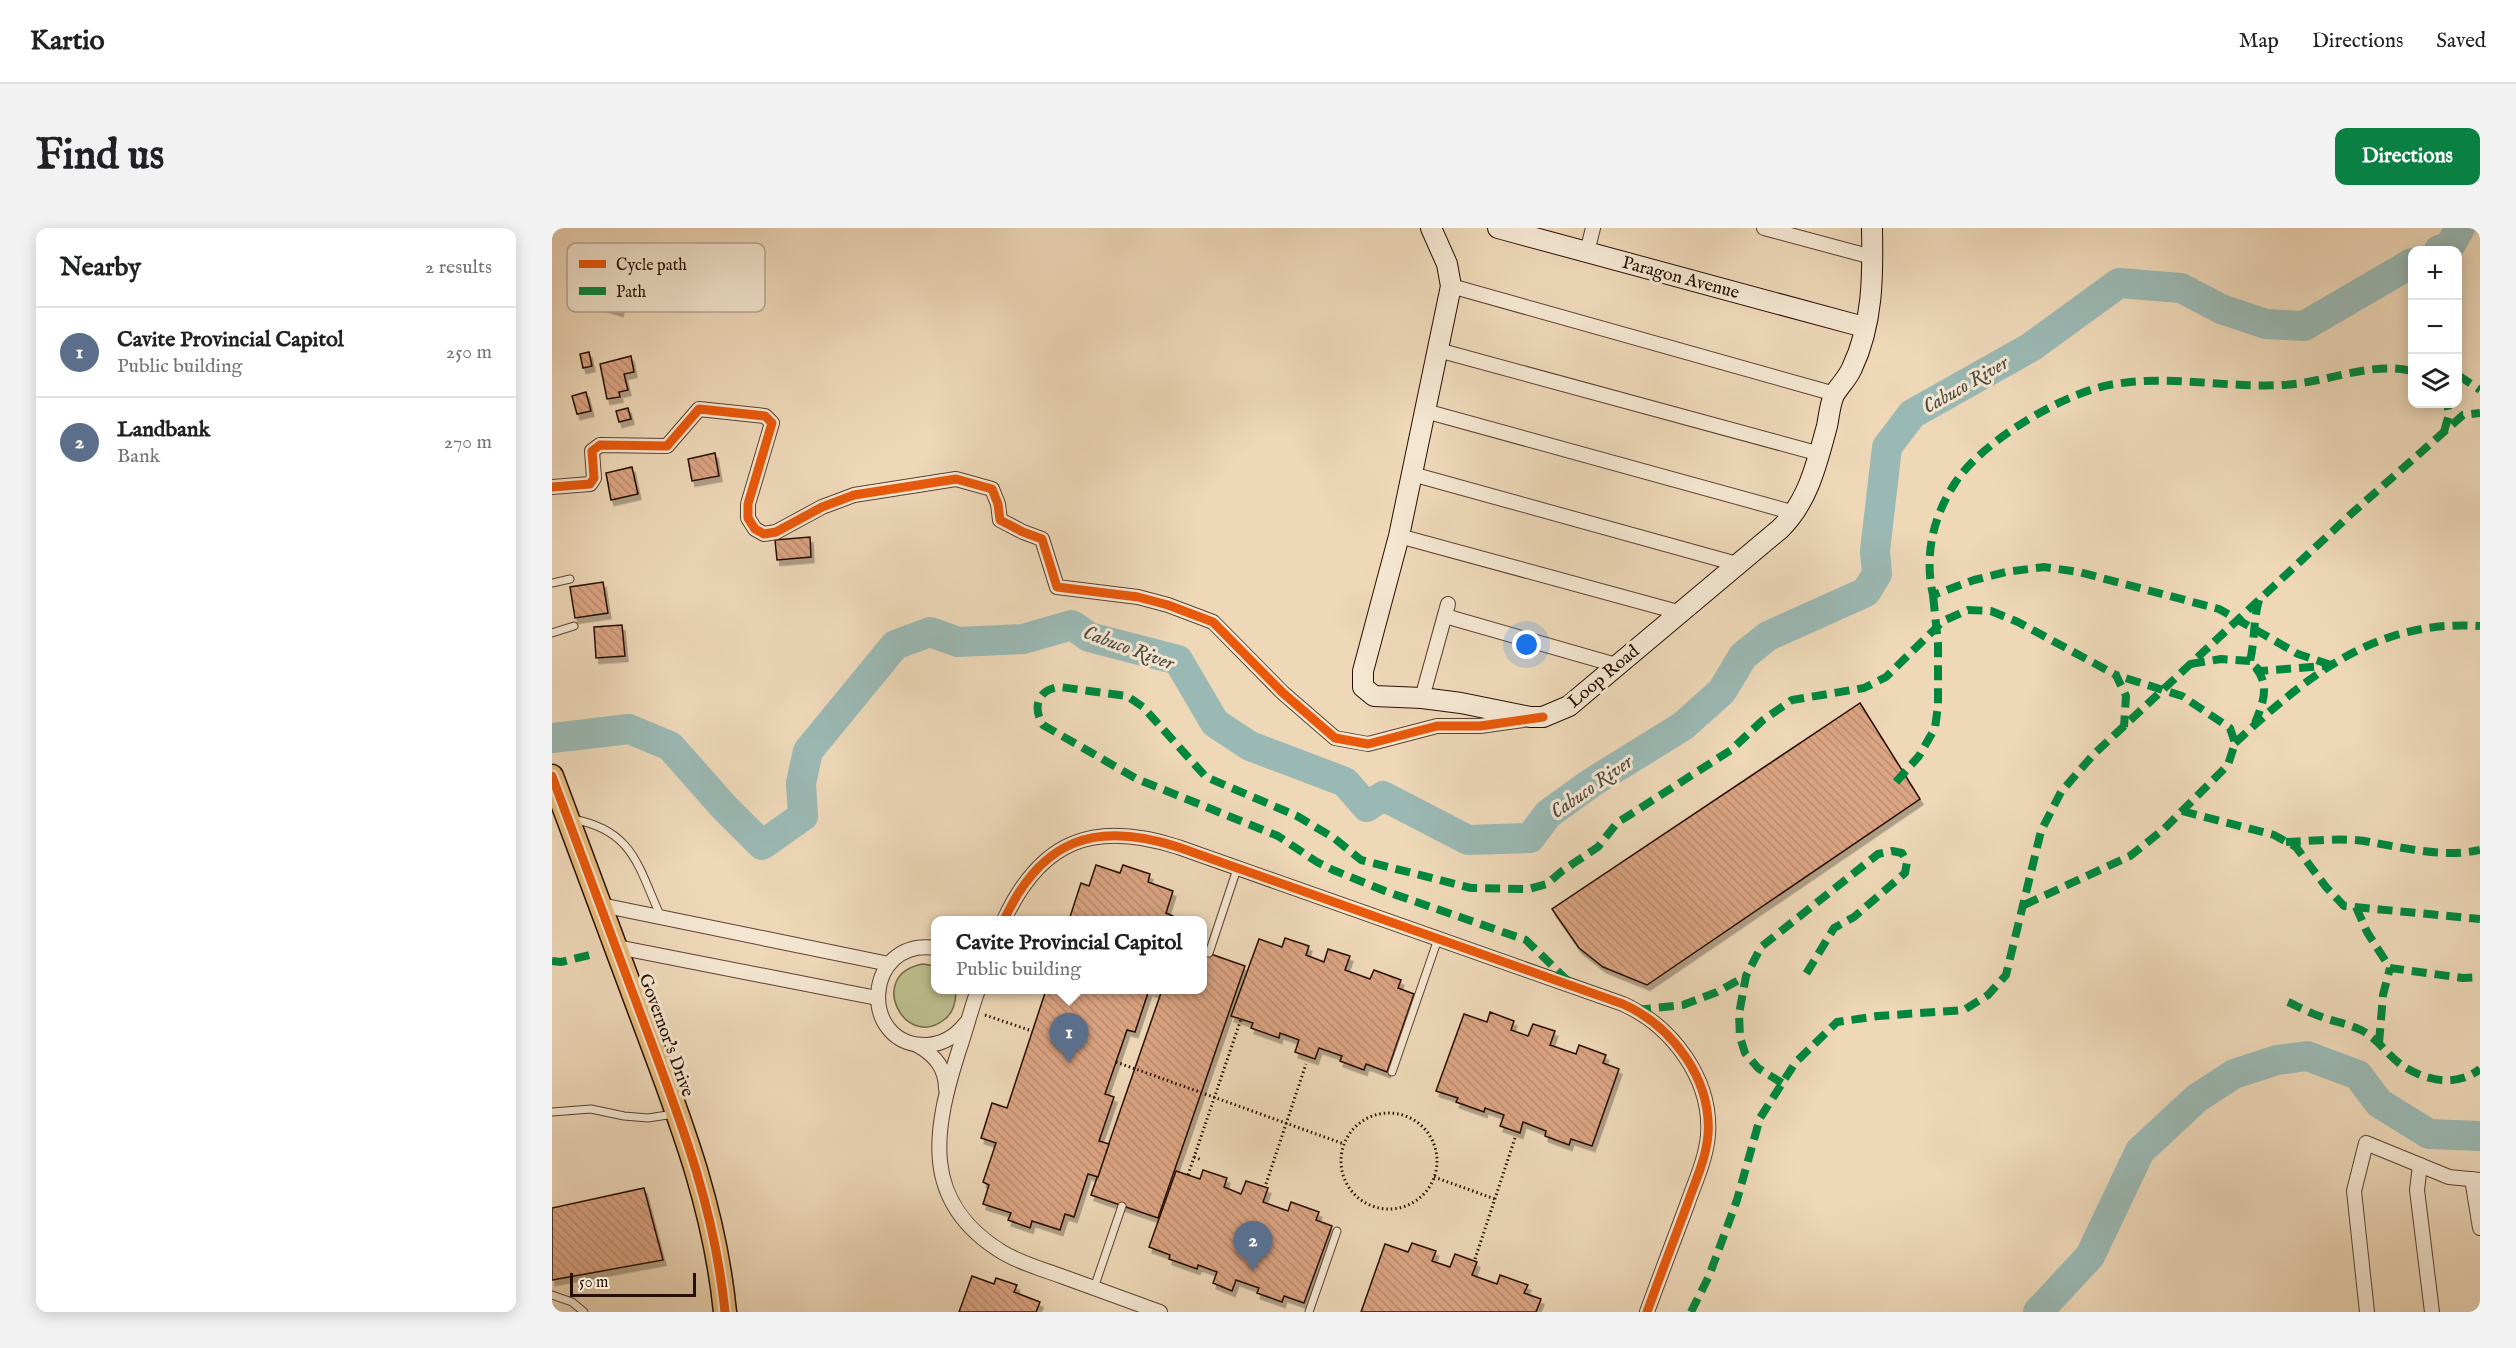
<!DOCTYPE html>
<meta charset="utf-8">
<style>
:root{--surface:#fff;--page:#f2f2f2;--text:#202124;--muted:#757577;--line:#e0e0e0;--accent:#0b8043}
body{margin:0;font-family:"IM FELL English",serif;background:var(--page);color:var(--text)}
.controls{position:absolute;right:18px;top:18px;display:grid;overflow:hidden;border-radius:12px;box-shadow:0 3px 15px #0003}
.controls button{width:54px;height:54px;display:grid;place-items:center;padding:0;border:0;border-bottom:2px solid var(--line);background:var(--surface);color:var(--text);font:30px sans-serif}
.scale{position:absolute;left:18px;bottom:15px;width:126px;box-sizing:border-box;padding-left:6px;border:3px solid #270f01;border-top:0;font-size:16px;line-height:21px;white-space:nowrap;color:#270f01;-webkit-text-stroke:4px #f4e6d1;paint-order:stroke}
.you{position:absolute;left:975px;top:417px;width:21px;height:21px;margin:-15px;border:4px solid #fff;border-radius:50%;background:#1a73e8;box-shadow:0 0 0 9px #1a73e833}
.badge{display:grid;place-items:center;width:39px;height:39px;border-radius:50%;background:var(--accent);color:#fff;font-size:20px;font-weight:700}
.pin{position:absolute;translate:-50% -50px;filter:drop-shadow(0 2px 3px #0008)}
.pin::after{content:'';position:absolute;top:32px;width:21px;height:18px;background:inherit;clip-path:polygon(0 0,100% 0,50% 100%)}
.popup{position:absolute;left:379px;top:688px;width:276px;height:78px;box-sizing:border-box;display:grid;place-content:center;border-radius:12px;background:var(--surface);filter:drop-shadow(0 2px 4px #0005);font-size:20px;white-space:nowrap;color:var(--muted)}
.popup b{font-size:22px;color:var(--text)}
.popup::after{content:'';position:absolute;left:50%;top:100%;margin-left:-12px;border:12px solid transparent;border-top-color:var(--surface)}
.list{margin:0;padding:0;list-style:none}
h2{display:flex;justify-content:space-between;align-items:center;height:78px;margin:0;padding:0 24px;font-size:26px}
h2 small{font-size:20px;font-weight:400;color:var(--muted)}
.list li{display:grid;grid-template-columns:39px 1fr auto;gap:18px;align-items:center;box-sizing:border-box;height:90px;padding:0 24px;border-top:2px solid var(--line)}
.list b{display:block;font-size:22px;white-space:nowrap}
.list p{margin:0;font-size:20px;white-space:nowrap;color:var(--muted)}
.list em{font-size:20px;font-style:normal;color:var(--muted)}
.icon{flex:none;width:33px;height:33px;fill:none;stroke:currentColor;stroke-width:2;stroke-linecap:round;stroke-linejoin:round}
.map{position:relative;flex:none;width:1928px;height:1084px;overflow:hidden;border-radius:12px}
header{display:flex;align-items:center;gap:36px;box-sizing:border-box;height:84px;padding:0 30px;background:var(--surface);border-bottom:2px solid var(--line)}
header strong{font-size:28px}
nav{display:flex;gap:33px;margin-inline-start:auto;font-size:21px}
.intro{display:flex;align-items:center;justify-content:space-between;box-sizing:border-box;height:144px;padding:0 36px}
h1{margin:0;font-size:42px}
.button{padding:15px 27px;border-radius:12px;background:var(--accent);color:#fff;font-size:21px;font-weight:700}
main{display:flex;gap:36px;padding:0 36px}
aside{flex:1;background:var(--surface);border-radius:12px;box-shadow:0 3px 15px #0003}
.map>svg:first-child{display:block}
.grass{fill:#bcbe8d;stroke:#726647;stroke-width:1.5}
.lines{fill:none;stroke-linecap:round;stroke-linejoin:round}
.river{stroke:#9bb9b4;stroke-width:30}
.building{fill:url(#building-back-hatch);stroke:#270f01;stroke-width:1.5;filter:url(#shadow)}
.lane-casing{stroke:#59412f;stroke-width:9}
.street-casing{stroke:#59412f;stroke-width:16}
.secondary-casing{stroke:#270f01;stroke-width:22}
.primary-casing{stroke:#270f01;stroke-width:25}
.path{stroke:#270f01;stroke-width:3;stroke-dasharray:1.5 3;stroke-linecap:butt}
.lane{stroke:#f4e6d1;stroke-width:7}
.street{stroke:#f4e6d1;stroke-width:14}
.secondary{stroke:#f4e6d1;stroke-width:20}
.primary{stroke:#e7bc7c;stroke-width:22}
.quiet{stroke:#00873e;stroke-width:8;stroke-dasharray:15 8;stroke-linecap:butt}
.cycleway-casing{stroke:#f4e6d1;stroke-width:13}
.cycleway{stroke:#e8590c;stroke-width:9}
.labels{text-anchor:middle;stroke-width:6;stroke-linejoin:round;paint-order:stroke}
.street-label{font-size:18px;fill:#270f01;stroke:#f4e6d1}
.water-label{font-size:20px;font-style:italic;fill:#504a40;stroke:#f4e6d1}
.key{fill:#f4e6d1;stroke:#b6a693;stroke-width:1.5}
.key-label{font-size:16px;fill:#270f01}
</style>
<header>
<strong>Kartio</strong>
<nav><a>Map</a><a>Directions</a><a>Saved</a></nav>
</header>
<div class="intro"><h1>Find us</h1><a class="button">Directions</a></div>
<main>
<aside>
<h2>Nearby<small>2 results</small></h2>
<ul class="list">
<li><span class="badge" style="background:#5c6f8a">1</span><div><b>Cavite Provincial Capitol</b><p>Public building</p></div><em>250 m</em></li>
<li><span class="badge" style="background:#5c6f8a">2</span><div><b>Landbank</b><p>Bank</p></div><em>270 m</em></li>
</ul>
</aside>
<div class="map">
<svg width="1928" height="1084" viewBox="0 0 1928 1084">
<defs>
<pattern id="building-back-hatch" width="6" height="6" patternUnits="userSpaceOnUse" patternTransform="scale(1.5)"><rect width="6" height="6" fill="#dba483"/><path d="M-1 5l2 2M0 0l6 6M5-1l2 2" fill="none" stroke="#bc8c6f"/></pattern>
<filter id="shadow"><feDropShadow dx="3" dy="5.5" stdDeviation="0" flood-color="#0004"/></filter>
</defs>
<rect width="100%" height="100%" fill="#eed8b8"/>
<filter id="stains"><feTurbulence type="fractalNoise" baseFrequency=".00333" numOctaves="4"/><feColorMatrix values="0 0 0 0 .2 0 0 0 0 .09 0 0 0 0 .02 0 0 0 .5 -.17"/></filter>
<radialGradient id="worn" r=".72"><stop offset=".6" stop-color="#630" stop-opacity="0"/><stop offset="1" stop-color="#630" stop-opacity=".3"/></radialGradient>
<!-- grass -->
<path class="grass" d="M371,736L383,738L384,762H404C404,774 402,784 393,791C353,824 313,746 371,736Z"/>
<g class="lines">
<!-- river -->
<g class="river">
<polyline points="1887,22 1898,18 1908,0"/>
<polyline points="0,510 77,501 118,518 172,579 210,617 251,588 249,555 256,523 343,417 378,404 406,414 471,411 520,397 537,409 626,432 663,495 698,518 793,554 815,579 831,568 916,612 978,610 996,586 1039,555 1131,498 1170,463 1191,428 1216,408 1314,364 1325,346 1323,323 1335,219 1360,186 1479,119 1567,55 1629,60 1669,81 1714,96 1752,98 1860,35"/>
<polyline points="1486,1084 1538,1028 1588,923 1645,870 1682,846 1725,832 1755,828 1806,847 1827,875 1877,906 1928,908"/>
</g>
</g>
<!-- building -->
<g class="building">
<polygon points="57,44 77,49 68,83 48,77"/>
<polygon points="37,124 40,138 31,140 28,126"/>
<polygon points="79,128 82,144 72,146 76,162 67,164 68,169 55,171 48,136"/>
<polygon points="34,164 39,183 25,186 20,168"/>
<polygon points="76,180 79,191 67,194 64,183"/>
<polygon points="163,225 167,248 140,253 136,231"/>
<polygon points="80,239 86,266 59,272 54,245"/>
<polygon points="258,309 259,329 225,332 223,312"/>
<polygon points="51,354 56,385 23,390 18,359"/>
<polygon points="70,397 73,428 44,430 42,399"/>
<polygon points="1308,475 1368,571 1095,757 1051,739 1027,720 1000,681"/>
<polygon points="544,637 568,645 571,637 598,646 596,654 621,663 614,685 621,688 620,692 517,692 529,655 537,658"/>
<polygon points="733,710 757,718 754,727 772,734 776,721 798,728 793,742 818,751 822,742 849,752 846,760 862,766 835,844 814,836 812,842 788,833 790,828 767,820 763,831 743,824 747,812 728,805 727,810 699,800 701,795 679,788 707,711 730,719"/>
<polygon points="650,723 693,738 606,990 539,967 610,762 650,762"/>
<polygon points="494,762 610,762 609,765 597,762 583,804 575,802 553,866 562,869 547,913 557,916 546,949 536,946 522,989 513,986 508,1002 480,993 478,1000 456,992 459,985 431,976 437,957 431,954 444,915 429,910 440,875 455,880"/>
<polygon points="938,784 962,793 959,802 976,808 981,796 1003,803 998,817 1024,826 1027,817 1054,827 1051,835 1067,841 1040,918 1019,911 1017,917 993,908 994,903 971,894 968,905 948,898 952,887 933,880 932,884 904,874 906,870 884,863 912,786 935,794"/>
<polygon points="651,942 675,950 672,959 689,966 694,953 716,960 711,974 736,983 739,974 767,984 764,992 780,998 752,1075 732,1068 730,1074 705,1065 707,1060 684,1052 680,1063 661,1055 665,1044 646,1037 645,1041 617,1031 618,1027 597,1019 624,943 648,951"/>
<polygon points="92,960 111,1032 0,1052 0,980"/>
<polygon points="860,1015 884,1023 880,1033 898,1039 903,1026 925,1034 920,1047 945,1056 948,1047 976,1057 972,1065 989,1071 984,1084 809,1084 833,1016 856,1024"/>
<polygon points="420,1048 442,1056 444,1050 465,1057 462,1064 488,1074 484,1084 407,1084"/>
</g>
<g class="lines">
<defs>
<g id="lane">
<polyline points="0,355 18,351"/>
<polyline points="0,405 22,398"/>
<path d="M20,591C82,602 86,639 109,689"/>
<polyline points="657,725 685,641"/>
<polyline points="840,844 886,711"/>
<polyline points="0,884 39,881 72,888 96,890 122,886"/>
<polyline points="542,1060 570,978"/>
<polyline points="0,1067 20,1074 32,1084"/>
<polyline points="757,1084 785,1003"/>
</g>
<g id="street">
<polyline points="1212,0 1320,29"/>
<polyline points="1035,24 1041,0"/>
<polyline points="899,58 1283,166"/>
<polyline points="886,122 1268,226"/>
<polyline points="873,183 1243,285"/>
<polyline points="860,246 1185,336"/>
<polyline points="0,259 38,256 42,250 40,223 48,217 115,218 147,181 213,188 220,195 196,276 196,290 203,301 212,306 224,304 270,279 302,267 404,251 440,261 446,276 448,292 471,304 490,311 505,359 586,369 616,377 661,394 731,465 783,510 816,516 885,498 928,498 971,492"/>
<polyline points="847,308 1126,384"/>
<polyline points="893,388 1064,437"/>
<polyline points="870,470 896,376"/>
<polyline points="49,677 337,736"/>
<path d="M452,692C489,612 542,592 626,619L1071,776C1120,798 1160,851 1156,907C1154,931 1143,954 1135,977C1122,1012 1108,1048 1095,1084"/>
<polyline points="65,719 325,770"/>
<path d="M384,720C311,709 306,819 375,817C391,816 404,808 414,795"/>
<path d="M426,762C419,781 414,802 407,822C382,901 367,973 450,1024C468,1035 490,1041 509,1048C542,1060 575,1072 608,1084"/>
<path d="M365,817C383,827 394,840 394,861"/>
<polyline points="1868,937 1865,962 1880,1084"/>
<polyline points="1920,951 1928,1000"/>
<polyline points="1815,1084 1802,963 1814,915 1897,949 1928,952"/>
</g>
<g id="secondary">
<path d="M879,0L895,36L899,58L847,308L811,443V459L822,468L870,470L909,475L978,489H991L1017,478L1228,301C1256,274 1265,235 1275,198C1277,188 1278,176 1282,167C1287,158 1296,150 1300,140C1321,96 1321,48 1320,0"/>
<polyline points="946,0 1312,99"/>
</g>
<path id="primary" d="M0,548C30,628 59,708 89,787C127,889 162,975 173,1084"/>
</defs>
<!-- lane casing -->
<use href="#lane" class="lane-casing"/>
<!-- street casing -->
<use href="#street" class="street-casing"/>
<!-- secondary casing -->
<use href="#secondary" class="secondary-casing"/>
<!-- primary casing -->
<use href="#primary" class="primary-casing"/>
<!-- path -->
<g class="path">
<polyline points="433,787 480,803"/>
<polyline points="564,834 792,916"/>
<circle cx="837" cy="933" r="48"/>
<polyline points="642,929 650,932"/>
<polyline points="636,947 689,791"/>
<polyline points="882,949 943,971"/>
<polyline points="714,956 754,836"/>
<polyline points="923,1031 963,910"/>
</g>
<!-- lane -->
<use href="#lane" class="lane"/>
<!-- street -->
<use href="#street" class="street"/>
<!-- secondary -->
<use href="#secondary" class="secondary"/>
<!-- primary -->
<use href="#primary" class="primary"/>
<!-- quiet -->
<g class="quiet">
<polyline points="1906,147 1928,162"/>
<polyline points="1892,204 1897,186 1895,176"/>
<path d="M1707,372C1701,393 1703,412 1698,433L1708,443L1772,438"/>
<path d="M1638,436L1669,431L1698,433C1719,454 1713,470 1703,495"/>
<path d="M1779,437L1746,426L1667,381L1527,344L1492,339L1454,344L1422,352L1381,367C1372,327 1381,289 1403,255C1430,213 1514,163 1563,156C1619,147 1675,160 1731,157C1774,155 1818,133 1860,143"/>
<path d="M1683,515C1755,448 1824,391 1928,398"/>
<polyline points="1344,554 1367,528 1383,500 1386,478 1386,415 1381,367"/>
<polyline points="1630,583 1722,607 1744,619 1774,659 1792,678 1928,691"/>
<path d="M1734,614C1761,613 1791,609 1818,614C1853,620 1892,630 1928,622"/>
<polyline points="1472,677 1578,628 1612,601 1676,537 1683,515 1678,500 1630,468 1564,447"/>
<polyline points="1804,679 1815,704 1838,740 1911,750 1928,749"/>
<polyline points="0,733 9,734 42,726"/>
<path d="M1016,753L974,712L833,663L781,642L765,634L726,608L585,551L491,497C480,479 486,461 508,459L575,468L591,479L654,549L745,588L782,610L809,632L919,660L977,661L995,656L1010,643L1046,619L1065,595L1179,522L1211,492L1240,472L1312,460L1334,449L1391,393L1416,382L1439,383L1466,394L1564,447L1574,468L1572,499"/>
<path d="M1736,774C1747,779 1758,785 1770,789C1783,794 1797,796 1809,802C1825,810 1834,825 1847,835C1871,853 1904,860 1928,841"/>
<polyline points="1084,782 1131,777 1165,764 1194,748"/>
<polyline points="1827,815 1831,767 1838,740"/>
<polyline points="1230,855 1206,840 1193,825 1188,809 1187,786 1194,748 1209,719 1326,626 1340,623 1350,625 1355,634 1353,645 1302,689 1282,700 1251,751"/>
<polyline points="1139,1084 1157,1048 1185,972 1208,890 1243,835 1285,794 1326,788 1412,782 1436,767 1454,747 1489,603 1509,564 1541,527 1799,286 1911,187 1928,185"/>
</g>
<defs>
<g id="cycleway">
<polyline points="0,259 38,256 42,250 40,223 48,217 115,218 147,181 213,188 220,195 196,276 196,290 203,301 212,306 224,304 270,279 302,267 404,251 440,261 446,276 448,292 471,304 490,311 505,359 586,369 616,377 661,394 731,465 783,510 816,516 885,498 928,498 991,489"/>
<path d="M0,548C30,628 59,708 89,787C127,889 162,975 173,1084"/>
<path d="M452,692C489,612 542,592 626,619L1071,776C1120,798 1160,851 1156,907C1154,931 1143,954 1135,977C1122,1012 1108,1048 1095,1084"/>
</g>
</defs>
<!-- cycleway casing -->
<use href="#cycleway" class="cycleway-casing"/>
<!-- cycleway -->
<use href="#cycleway" class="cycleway"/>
</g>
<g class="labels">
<!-- street labels -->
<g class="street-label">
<text transform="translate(1129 49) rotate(15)" y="6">Paragon Avenue</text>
<text transform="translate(1051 448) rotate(-40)" y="6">Loop Road</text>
<text transform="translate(115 807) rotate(70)" y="6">Governor's Drive</text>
</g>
<!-- water labels -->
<g class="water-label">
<text transform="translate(1413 156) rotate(-30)" y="7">Cabuco River</text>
<text transform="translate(577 419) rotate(20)" y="7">Cabuco River</text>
<text transform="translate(1039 558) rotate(-35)" y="7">Cabuco River</text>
</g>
</g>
<!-- legend -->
<rect x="15" y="15" width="198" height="69" rx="9" class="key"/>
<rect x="27" y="32" width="27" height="8" fill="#e8590c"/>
<rect x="27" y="59" width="27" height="8" fill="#00873e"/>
<g class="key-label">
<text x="64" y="42">Cycle path</text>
<text x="64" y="69">Path</text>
</g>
<rect width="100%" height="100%" filter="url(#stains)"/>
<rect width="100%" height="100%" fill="url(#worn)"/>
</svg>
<div class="controls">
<button>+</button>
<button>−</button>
<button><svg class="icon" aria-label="layers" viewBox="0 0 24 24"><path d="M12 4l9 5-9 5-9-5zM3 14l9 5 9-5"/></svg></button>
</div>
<div class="scale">50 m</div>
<div class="you"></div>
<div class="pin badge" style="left:517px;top:835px;background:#5c6f8a">1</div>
<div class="popup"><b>Cavite Provincial Capitol</b>Public building</div>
<div class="pin badge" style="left:701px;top:1043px;background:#5c6f8a">2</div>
</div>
</main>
